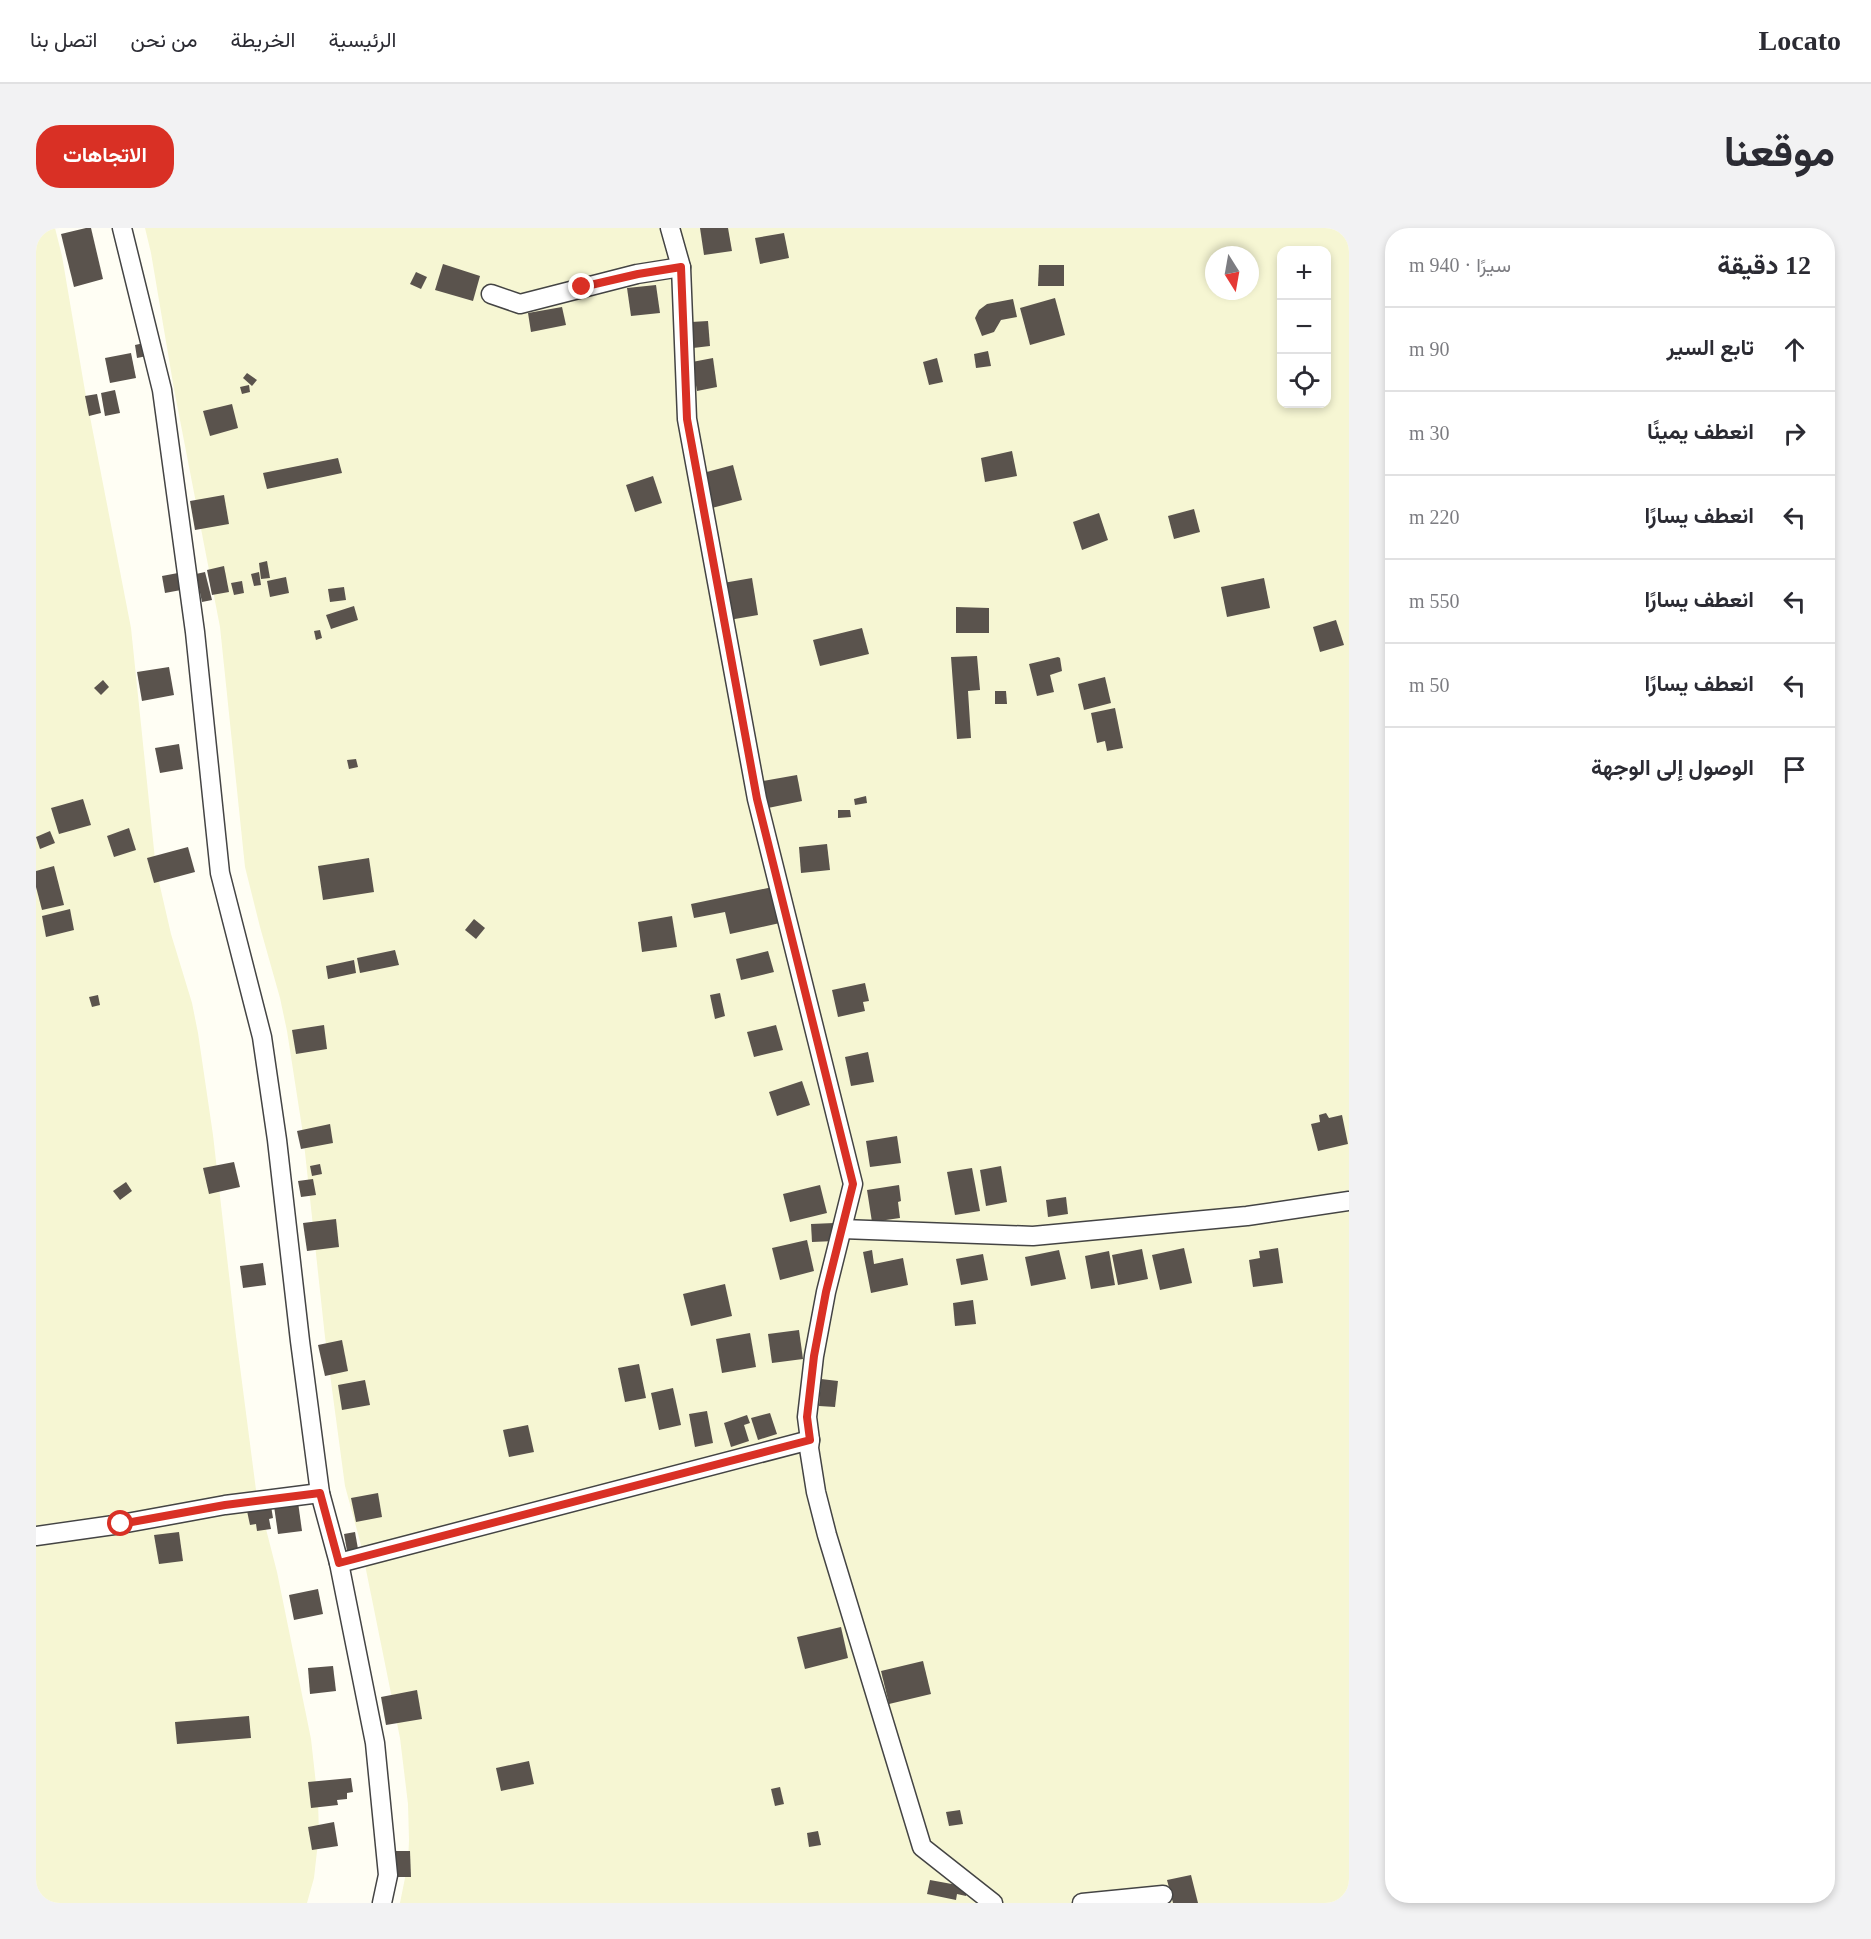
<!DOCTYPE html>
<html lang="ar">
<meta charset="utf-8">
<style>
:root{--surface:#fff;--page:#f2f2f3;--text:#2b2b33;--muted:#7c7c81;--line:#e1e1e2;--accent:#d93025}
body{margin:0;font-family:"Times New Roman",Vazirmatn,serif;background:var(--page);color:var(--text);direction:rtl}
.controls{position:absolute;right:18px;top:18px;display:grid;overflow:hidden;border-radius:12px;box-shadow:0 3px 9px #0003}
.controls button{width:54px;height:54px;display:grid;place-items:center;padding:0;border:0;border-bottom:2px solid var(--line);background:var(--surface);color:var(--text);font:30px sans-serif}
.compass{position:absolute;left:1169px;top:18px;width:54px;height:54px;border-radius:50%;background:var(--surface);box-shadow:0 3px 9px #0003;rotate:169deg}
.stop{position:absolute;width:18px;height:18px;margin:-14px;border:4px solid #d93025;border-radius:50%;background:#fff}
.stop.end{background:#d93025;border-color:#fff;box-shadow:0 2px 6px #0008}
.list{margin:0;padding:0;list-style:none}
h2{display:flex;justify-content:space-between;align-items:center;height:78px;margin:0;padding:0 24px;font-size:26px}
h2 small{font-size:20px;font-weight:400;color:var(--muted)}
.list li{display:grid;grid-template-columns:39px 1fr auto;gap:18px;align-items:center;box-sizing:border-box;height:84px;padding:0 24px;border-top:2px solid var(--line)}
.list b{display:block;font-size:22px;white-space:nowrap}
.list em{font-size:20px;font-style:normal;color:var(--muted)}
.icon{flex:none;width:33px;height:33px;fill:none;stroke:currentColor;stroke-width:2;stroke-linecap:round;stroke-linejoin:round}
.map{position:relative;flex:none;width:1313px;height:1675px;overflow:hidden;direction:ltr;border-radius:24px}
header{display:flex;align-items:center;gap:36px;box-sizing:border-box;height:84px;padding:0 30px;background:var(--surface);border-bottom:2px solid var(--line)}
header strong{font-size:28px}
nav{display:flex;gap:33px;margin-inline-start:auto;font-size:21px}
.intro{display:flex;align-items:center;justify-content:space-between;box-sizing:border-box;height:144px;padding:0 36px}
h1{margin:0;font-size:42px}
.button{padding:15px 27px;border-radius:24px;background:var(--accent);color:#fff;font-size:21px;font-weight:700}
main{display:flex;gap:36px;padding:0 36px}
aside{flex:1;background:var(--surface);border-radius:24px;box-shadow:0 3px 9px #0003}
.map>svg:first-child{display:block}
.farmland{fill:#f6f6d3;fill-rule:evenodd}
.building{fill:#5a534d}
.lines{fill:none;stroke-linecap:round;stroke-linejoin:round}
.street-casing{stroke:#444;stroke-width:21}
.street{stroke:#fff;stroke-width:18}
.route{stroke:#d93025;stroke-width:8}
</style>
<header>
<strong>Locato</strong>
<nav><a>الرئيسية</a><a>الخريطة</a><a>من نحن</a><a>اتصل بنا</a></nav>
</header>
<div class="intro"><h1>موقعنا</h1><a class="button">الاتجاهات</a></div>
<main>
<aside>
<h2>12 دقيقة<small>سيرًا · 940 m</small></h2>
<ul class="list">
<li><svg class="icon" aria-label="ahead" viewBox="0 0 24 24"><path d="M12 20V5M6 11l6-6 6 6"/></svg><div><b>تابع السير</b></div><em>90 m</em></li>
<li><svg class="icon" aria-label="right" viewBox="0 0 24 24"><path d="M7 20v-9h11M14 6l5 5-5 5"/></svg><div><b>انعطف يمينًا</b></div><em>30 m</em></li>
<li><svg class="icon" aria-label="left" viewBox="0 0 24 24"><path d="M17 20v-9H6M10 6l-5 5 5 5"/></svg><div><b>انعطف يسارًا</b></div><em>220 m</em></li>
<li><svg class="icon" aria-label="left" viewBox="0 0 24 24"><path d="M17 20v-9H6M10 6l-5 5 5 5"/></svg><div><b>انعطف يسارًا</b></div><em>550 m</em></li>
<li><svg class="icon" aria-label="left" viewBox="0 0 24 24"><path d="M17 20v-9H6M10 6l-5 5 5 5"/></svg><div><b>انعطف يسارًا</b></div><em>50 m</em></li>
<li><svg class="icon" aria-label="arrive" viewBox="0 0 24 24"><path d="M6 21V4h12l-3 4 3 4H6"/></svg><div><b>الوصول إلى الوجهة</b></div></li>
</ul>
</aside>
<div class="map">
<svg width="1313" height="1675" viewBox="0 0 1313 1675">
<rect width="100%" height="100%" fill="#fffef4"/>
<!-- farmland -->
<g class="farmland">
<polygon points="0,0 19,0 26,28 49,163 95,400 120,641 135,706 156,775 162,805 177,907 200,1108 220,1262 241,1344 275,1511 282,1574 283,1605 278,1650 271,1675 0,1675"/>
<path d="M109,0H1313V1675H364L372,1635L373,1612L372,1576L364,1510L325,1317L309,1258L289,1109L267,906L251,803L244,770L224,699L209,639L184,399L138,161L115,25ZM1246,22H1290V176H1246ZM1178,27H1214V63H1178Z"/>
</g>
<!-- building -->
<g class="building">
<polygon points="50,0 55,0 67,51 38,59 25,6"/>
<polygon points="664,0 692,0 696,23 668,27"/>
<polygon points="748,5 753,30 724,36 719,10"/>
<polygon points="407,36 444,48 437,73 399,62"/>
<polygon points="1003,37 1028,37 1028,58 1002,58"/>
<polygon points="380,44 391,49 385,61 374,56"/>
<polygon points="620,57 624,85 595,88 591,60"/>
<polygon points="1019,70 1029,107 994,117 984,80"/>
<polygon points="977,71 981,89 965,92 958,104 946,108 939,90 943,82 951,76"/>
<polygon points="526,79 530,97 495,104 492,85"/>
<polygon points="672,93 674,118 657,120 655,94"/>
<polygon points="108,115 111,128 101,130 99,117"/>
<polygon points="952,123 955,138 940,140 938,126"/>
<polygon points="95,125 100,150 74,155 69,130"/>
<polygon points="677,130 681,159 661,163 656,134"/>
<polygon points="901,130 907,154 893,157 887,134"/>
<polygon points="211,145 221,152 216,158 207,150"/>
<polygon points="213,157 214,164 206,166 204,159"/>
<polygon points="79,162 84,185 69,188 65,165"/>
<polygon points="61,166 65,185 53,188 49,168"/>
<polygon points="196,176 202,200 174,208 167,183"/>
<polygon points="976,223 981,248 949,254 945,230"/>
<polygon points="302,230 306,245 231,261 227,245"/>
<polygon points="697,237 706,272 676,280 667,245"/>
<polygon points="617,248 626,275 599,284 590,257"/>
<polygon points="188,267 193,296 159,302 154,273"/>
<polygon points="1158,281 1164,304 1138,311 1132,288"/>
<polygon points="1063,285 1072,312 1046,322 1037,294"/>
<polygon points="231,333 234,350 225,351 223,335"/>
<polygon points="188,338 193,364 176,367 171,342"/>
<polygon points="169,344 176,372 166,374 160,346"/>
<polygon points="223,344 225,357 218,358 215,346"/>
<polygon points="142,345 145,362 129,365 126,348"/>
<polygon points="250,349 253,365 234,369 231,353"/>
<polygon points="716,350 722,387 693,392 687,355"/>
<polygon points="1228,350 1234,380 1191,389 1185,359"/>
<polygon points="206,353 208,365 198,367 195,355"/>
<polygon points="308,359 310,372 294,374 292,361"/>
<polygon points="318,378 322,392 295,401 290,387"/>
<polygon points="920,379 953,380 953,405 920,405"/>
<polygon points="1300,392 1308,417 1284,424 1277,399"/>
<polygon points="826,400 833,426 784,438 777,412"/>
<polygon points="284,402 286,410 280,412 278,403"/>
<polygon points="941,428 944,462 932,463 935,510 921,511 915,429"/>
<polygon points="1022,429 1024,430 1026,443 1014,447 1018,464 1001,468 993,436"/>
<polygon points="133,439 138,467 106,473 101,444"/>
<polygon points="1069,449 1075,475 1048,482 1042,456"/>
<polygon points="67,452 73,459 65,467 58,460"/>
<polygon points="959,463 970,463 971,476 959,476"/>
<polygon points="1079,480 1087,520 1071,523 1069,513 1061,515 1055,485"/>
<polygon points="143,516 147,541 124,545 119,520"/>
<polygon points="320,531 322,539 313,541 311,532"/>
<polygon points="761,547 766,573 732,580 727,553"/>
<polygon points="830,568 831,575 819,577 818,571"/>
<polygon points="47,571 55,597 23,606 15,580"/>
<polygon points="802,582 814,582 815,589 802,590"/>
<polygon points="93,600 100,622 78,629 71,608"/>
<polygon points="14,603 19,615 4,621 0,609"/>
<polygon points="791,616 794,642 765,645 763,619"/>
<polygon points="152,619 159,644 118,655 111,630"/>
<polygon points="333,630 338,664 287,672 282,638"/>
<polygon points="18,638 28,677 6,682 0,659 0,643"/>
<polygon points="737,659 744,695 694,706 689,684 658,690 655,676"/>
<polygon points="34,681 38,702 10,709 6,688"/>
<polygon points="636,688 641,719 606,724 602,694"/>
<polygon points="438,691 449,700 440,711 429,702"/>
<polygon points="359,722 363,737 324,745 321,730"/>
<polygon points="732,723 738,744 705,752 700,731"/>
<polygon points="318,732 320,745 292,751 290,738"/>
<polygon points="829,755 833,773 827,774 829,783 802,789 796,762"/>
<polygon points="684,765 689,788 679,791 674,767"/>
<polygon points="62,767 64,777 56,779 53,769"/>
<polygon points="288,797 291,821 260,826 256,802"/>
<polygon points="740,797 747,822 718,829 711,804"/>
<polygon points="832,824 838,854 815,858 809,829"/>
<polygon points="766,853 774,877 741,888 733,864"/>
<polygon points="1290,885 1293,890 1306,887 1312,916 1282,923 1275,896 1284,894 1283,887"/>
<polygon points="294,896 297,915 265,921 261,903"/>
<polygon points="861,908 865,935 834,939 830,913"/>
<polygon points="198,934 204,959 173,966 167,940"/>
<polygon points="284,936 286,946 276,948 274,938"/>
<polygon points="965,938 971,974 950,978 944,942"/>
<polygon points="936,940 944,983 919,987 911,944"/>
<polygon points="277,951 280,967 265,969 262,953"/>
<polygon points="90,954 96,963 84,972 77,963"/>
<polygon points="784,957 791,985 754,994 747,966"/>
<polygon points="863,957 865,973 862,974 864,990 836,994 831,962"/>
<polygon points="1030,969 1032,986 1012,989 1010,972"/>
<polygon points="300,991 303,1019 271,1023 267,995"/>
<polygon points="798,995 799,1013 776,1014 775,996"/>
<polygon points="771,1012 778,1043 744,1052 736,1020"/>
<polygon points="1148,1020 1156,1055 1124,1062 1116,1027"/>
<polygon points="1242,1020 1247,1055 1217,1059 1213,1032 1224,1030 1223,1023"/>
<polygon points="1106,1021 1112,1051 1082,1057 1076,1027"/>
<polygon points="836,1022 838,1036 867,1030 872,1057 835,1065 827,1024"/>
<polygon points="1023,1022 1030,1051 995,1058 989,1029"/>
<polygon points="1073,1023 1079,1057 1055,1061 1049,1028"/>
<polygon points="947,1026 952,1052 925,1057 920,1031"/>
<polygon points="227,1035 230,1057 207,1060 204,1038"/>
<polygon points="689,1056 696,1088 655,1098 647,1066"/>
<polygon points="937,1072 940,1096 919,1098 917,1075"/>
<polygon points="763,1102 767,1131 736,1135 732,1106"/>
<polygon points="714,1105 720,1139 686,1145 680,1111"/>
<polygon points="306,1112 312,1143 289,1148 282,1117"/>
<polygon points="603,1136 610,1170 589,1174 582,1140"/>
<polygon points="785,1151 802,1153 799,1179 783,1178"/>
<polygon points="329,1152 334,1177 306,1182 302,1157"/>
<polygon points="637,1160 645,1197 623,1202 615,1165"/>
<polygon points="671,1183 677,1215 659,1219 653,1186"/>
<polygon points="734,1185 741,1206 722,1212 715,1190"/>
<polygon points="711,1187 714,1195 708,1197 713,1213 695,1219 688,1195"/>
<polygon points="492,1197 498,1224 473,1229 467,1202"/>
<polygon points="342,1265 346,1289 320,1294 315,1270"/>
<polygon points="262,1274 266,1303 242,1306 238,1278"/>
<polygon points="235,1278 237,1290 233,1291 235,1301 221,1303 220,1296 214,1297 211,1283"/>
<polygon points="143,1304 147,1333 123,1336 118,1307"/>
<polygon points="319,1304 322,1321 311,1323 308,1306"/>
<polygon points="282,1361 287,1386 258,1392 253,1367"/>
<polygon points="805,1399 812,1430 769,1441 761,1409"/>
<polygon points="887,1433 895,1466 853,1476 845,1443"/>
<polygon points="297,1438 300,1463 274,1466 272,1440"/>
<polygon points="381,1462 386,1491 350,1497 345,1469"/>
<polygon points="213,1488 215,1510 141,1516 139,1494"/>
<polygon points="493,1533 498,1556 465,1563 460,1540"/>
<polygon points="315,1550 317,1564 311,1565 311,1571 301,1572 302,1577 275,1580 272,1554"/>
<polygon points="744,1559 748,1576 739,1578 735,1561"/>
<polygon points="924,1582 927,1596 913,1598 910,1584"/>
<polygon points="298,1594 302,1618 276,1622 272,1599"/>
<polygon points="782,1603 785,1617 773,1619 771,1605"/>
<polygon points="359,1623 374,1623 375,1649 359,1649"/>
<polygon points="1155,1647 1162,1675 1137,1675 1131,1652"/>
<polygon points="894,1652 932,1659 930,1668 921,1666 920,1672 891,1666"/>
</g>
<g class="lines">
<defs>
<g id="street">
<polyline points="86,0 126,162 159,404 184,645 226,809 241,912 264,1113 284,1265 303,1335 339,1515 352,1647 346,1675"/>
<polyline points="634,0 645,39 651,191 721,571 817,956 790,1064 778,1128 771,1189 774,1212 773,1220 780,1264 791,1307 886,1619 957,1675"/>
<polyline points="455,66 484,76 601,46 645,39"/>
<polyline points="806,1001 997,1008 1211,988 1313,973"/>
<polyline points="0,1308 85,1296 189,1277 284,1265"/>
<polyline points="303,1335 774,1212"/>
<polyline points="1046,1675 1127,1667"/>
</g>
</defs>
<!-- street casing -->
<use href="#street" class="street-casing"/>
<!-- street -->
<use href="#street" class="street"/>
</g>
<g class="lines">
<!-- route -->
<polyline class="route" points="85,1296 189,1277 284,1265 303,1335 774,1212 771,1189 778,1128 790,1064 817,956 721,571 651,191 645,39 602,46 546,59"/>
</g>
</svg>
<div class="controls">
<button>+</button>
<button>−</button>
<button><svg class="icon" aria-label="locate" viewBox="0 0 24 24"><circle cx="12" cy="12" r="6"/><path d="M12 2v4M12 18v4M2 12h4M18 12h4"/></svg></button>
</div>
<svg class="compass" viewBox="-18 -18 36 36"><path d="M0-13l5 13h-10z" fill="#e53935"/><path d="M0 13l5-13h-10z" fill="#7c7c81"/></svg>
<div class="stop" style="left:85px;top:1296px"></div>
<div class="stop end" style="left:546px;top:59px"></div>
</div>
</main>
